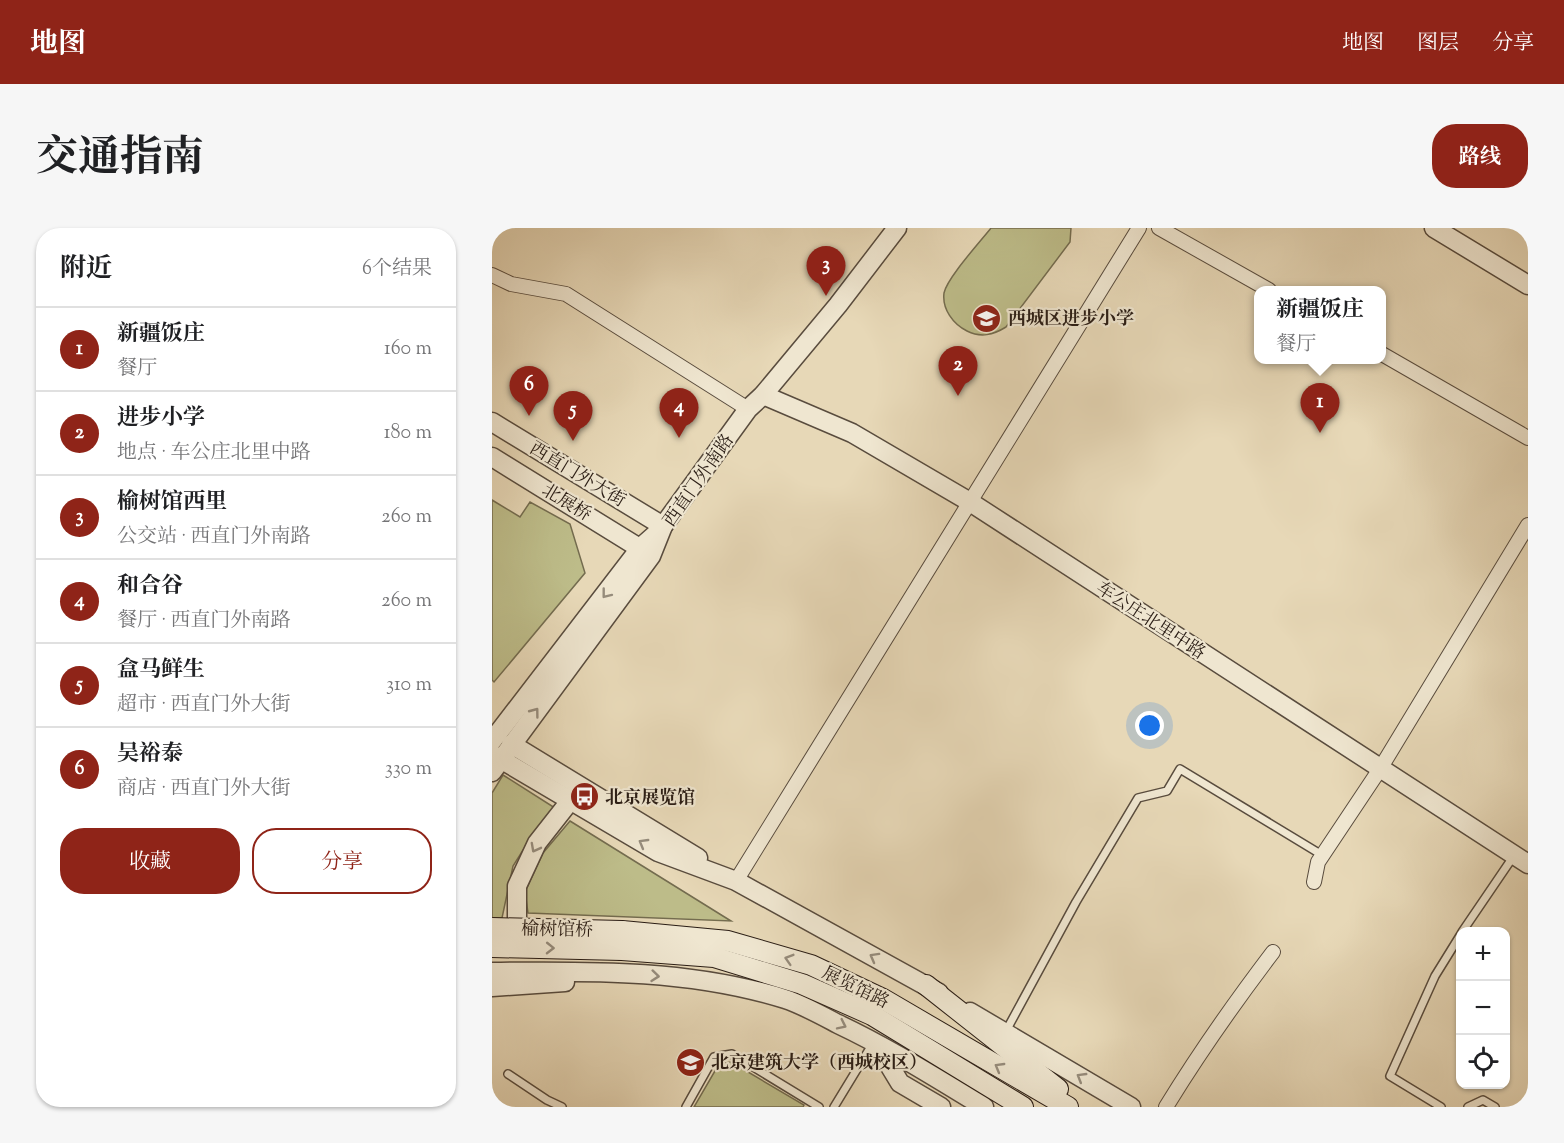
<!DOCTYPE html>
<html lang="zh">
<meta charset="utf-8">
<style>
:root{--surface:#fff;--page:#f6f6f6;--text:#202124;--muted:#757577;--line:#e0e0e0;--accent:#8f2418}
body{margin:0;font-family:"Sorts Mill Goudy","Noto Serif SC",serif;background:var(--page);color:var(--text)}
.controls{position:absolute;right:18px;bottom:18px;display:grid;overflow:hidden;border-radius:12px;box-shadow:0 2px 4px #0004}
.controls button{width:54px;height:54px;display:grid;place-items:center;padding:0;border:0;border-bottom:2px solid var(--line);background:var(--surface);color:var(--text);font:30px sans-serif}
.you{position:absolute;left:658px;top:498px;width:21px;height:21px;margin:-15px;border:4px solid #fff;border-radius:50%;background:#1a73e8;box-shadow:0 0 0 9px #1a73e833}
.badge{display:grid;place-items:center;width:39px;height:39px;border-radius:50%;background:var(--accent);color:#fff;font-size:20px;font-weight:700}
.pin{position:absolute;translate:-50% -50px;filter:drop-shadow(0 2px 3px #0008)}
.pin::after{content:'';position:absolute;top:32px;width:21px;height:18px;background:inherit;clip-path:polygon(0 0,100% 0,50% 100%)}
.popup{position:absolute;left:762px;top:58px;width:132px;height:78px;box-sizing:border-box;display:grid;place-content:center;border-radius:12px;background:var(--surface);filter:drop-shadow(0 2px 4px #0005);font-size:20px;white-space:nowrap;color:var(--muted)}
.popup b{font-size:22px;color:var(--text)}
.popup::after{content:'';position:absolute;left:50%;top:100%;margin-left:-12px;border:12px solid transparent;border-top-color:var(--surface)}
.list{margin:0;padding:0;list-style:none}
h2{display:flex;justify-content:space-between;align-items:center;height:78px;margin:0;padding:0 24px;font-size:26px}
h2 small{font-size:20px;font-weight:400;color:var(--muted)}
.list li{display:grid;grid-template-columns:39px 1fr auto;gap:18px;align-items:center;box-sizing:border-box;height:84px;padding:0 24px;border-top:2px solid var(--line)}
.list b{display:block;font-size:22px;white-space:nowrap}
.list p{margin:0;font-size:20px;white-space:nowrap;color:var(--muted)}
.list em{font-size:20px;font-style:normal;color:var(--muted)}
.actions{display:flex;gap:12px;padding:18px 24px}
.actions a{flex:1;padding:14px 0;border:2px solid var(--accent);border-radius:24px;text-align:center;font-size:21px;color:var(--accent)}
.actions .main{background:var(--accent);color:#fff}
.icon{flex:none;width:33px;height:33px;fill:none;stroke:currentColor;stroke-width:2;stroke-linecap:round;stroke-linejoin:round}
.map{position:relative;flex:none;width:1036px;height:879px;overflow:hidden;border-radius:24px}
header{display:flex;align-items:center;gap:36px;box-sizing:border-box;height:84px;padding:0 30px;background:var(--accent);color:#fff}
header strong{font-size:28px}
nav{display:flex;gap:33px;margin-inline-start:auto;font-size:21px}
.intro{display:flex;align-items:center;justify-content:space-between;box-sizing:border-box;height:144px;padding:0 36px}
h1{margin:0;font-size:42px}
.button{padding:15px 27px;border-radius:24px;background:var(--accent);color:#fff;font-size:21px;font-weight:700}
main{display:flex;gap:36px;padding:0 36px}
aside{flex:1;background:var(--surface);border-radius:24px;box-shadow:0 2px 4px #0004}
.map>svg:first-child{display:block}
.green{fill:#bdbc89;stroke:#746c4f;stroke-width:1.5}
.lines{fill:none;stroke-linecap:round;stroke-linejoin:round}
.service-casing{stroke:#594c3e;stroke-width:10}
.minor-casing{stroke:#594c3e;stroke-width:16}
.tertiary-casing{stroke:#594c3e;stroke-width:21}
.secondary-casing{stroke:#2a1d15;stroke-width:22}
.service{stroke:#efe6d0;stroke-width:7}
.minor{stroke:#efe6d0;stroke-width:14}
.tertiary{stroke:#efe6d0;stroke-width:18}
.secondary{stroke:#efe6d0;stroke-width:20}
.secondary-bridge-casing{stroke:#2a1d15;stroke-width:22;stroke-linecap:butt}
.secondary-bridge{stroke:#efe6d0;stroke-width:20}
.oneway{stroke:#968c7c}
.labels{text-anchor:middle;stroke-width:4.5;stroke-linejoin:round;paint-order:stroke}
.poi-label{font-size:18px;font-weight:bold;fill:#2a1d15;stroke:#efe6d0;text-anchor:start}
.street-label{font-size:18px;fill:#2a1d15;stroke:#efe6d0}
</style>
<header>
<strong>地图</strong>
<nav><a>地图</a><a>图层</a><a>分享</a></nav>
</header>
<div class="intro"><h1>交通指南</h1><a class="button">路线</a></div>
<main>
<aside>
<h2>附近<small>6个结果</small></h2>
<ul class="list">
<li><span class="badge">1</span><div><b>新疆饭庄</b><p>餐厅</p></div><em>160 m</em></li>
<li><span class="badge">2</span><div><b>进步小学</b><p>地点 · 车公庄北里中路</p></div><em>180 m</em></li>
<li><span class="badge">3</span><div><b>榆树馆西里</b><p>公交站 · 西直门外南路</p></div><em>260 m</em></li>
<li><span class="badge">4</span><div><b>和合谷</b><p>餐厅 · 西直门外南路</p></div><em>260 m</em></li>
<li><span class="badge">5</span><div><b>盒马鲜生</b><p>超市 · 西直门外大街</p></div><em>310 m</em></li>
<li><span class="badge">6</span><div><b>吴裕泰</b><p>商店 · 西直门外大街</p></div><em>330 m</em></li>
</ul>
<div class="actions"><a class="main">收藏</a><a>分享</a></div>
</aside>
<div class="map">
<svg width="1036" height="879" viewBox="0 0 1036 879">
<rect width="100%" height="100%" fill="#e7d8b7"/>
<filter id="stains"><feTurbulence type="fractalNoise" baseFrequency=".00333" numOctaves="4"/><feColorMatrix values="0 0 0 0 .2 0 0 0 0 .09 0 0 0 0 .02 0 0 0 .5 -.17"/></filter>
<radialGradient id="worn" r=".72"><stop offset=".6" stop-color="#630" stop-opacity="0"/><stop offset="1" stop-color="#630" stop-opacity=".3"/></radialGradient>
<!-- green -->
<g class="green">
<path d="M499,0H579L578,14L514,99C501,107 489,110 475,103C461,96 450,81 452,65C455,50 488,14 499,0Z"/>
<polygon points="0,272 28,289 38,274 78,296 93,345 2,454 0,452"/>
<polygon points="11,547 63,580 38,611 21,638 10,690 0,690 0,565"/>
<polygon points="78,593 239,693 36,685 33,664 51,625"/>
<polygon points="239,834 312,877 311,879 202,879 227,836"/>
</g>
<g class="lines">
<defs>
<g id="service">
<polyline points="970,704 1021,629"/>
<polyline points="514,803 584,674 646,570 675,563 688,541 830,627"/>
<polyline points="16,846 55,872 70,879"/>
<polyline points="194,879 222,829 240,826 327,879"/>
<polyline points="342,879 381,815"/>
<polyline points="949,879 898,848 943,748 969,706"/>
<polyline points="976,879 991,872 1003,879"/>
</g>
<g id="minor">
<polyline points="667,0 777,62"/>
<polyline points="0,47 19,56 74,66 256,181"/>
<polyline points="890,126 1036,210"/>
<polyline points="244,653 647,0"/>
<polyline points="822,654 826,634 888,541 1036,297"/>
<path d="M674,879C707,825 743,774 781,724"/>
</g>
<g id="tertiary">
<polyline points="942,0 1036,57"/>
<polyline points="271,167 360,205 478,274 1036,636"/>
<polyline points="0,194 171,298"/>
<polyline points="0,229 157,326"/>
<polyline points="0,513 149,319 166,304"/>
<polyline points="19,516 206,630"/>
<polyline points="0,526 166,624 244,653 447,765"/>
<polyline points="0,544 159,328 171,298 256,181 271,167 346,77 405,0"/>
<polyline points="25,714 25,658 45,615 78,573"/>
<path d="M0,744C98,743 198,741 293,771C311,777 329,787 346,796C397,820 444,850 492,879"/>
<polyline points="0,759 73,754"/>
<polyline points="478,784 639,879"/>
<polyline points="385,817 408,855 449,879"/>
</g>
<g id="secondary">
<polyline points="130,703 236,713 319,737 391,771 576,879"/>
<polyline points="130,722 222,729 310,756 380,787 531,879"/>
<polyline points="434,757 566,861"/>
</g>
</defs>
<!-- service casing -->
<use href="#service" class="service-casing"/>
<!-- minor casing -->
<use href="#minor" class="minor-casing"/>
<!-- tertiary casing -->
<use href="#tertiary" class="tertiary-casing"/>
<!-- secondary casing -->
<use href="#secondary" class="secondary-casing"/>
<!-- service -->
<use href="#service" class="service"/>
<!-- minor -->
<use href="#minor" class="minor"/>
<!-- tertiary -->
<use href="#tertiary" class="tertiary"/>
<!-- secondary -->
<use href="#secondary" class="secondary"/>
<defs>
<g id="secondary-bridge">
<polyline points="0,700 130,703"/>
<polyline points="0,719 130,722"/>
</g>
</defs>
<!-- secondary-bridge casing -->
<use href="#secondary-bridge" class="secondary-bridge-casing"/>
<!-- secondary-bridge -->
<use href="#secondary-bridge" class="secondary-bridge"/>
</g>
<!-- one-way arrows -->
<defs><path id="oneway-chevron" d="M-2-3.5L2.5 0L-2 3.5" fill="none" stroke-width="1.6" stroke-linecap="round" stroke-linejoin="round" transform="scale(1.5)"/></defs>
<g class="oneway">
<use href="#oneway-chevron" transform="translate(114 366) rotate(128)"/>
<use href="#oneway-chevron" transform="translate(43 484) rotate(-53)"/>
<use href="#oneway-chevron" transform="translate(151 615) rotate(-150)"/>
<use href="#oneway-chevron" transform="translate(43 620) rotate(118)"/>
<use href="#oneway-chevron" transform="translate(58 720) rotate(1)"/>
<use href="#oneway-chevron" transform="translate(382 729) rotate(-151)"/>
<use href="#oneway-chevron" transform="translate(297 731) rotate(-163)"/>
<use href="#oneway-chevron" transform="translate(163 748) rotate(6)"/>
<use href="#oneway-chevron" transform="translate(350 797) rotate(26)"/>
<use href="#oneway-chevron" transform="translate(507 839) rotate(-150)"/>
<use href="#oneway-chevron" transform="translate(589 849) rotate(-149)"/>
</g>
<!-- icons -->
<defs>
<symbol id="school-disc" viewBox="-11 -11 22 22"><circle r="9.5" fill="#8f2418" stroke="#efe6d0"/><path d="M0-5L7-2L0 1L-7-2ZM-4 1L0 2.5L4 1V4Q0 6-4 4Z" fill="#fff"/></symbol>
<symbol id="bus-disc" viewBox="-11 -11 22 22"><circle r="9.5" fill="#8f2418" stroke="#efe6d0"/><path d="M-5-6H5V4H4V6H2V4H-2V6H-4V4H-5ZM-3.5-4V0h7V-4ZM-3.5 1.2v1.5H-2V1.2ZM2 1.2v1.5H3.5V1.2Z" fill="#fff"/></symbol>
<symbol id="university-disc" viewBox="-11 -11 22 22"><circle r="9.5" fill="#8f2418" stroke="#efe6d0"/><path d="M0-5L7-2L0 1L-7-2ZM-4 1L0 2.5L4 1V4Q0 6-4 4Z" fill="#fff"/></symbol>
</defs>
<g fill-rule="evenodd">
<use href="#school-disc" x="478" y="74" width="33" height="33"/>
<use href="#bus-disc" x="76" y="552" width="33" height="33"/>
<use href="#university-disc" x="182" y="818" width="33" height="33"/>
</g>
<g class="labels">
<!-- poi labels -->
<g class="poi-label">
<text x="516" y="96">西城区进步小学</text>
<text x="113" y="575">北京展览馆</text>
<text x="219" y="840">北京建筑大学（西城校区）</text>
</g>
<!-- street labels -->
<g class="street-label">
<text transform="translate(86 246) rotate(31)" y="6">西直门外大街</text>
<text transform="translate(206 252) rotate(-55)" y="6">西直门外南路</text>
<text transform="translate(75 274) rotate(31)" y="6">北展桥</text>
<text transform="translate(659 392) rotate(33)" y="6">车公庄北里中路</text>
<text transform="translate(65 701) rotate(1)" y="6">榆树馆桥</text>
<text transform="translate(364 759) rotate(26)" y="6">展览馆路</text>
</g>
</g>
<rect width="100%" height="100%" filter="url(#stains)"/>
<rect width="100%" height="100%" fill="url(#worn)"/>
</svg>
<div class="controls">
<button>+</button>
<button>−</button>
<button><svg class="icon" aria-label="locate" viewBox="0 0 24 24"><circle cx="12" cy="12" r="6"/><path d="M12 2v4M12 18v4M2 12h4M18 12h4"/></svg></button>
</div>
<div class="you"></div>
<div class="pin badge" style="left:828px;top:205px">1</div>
<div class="popup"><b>新疆饭庄</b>餐厅</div>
<div class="pin badge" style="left:466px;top:168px">2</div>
<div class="pin badge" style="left:334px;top:68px">3</div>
<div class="pin badge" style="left:187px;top:210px">4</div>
<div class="pin badge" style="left:81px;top:213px">5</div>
<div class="pin badge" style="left:37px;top:188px">6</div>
</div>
</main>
